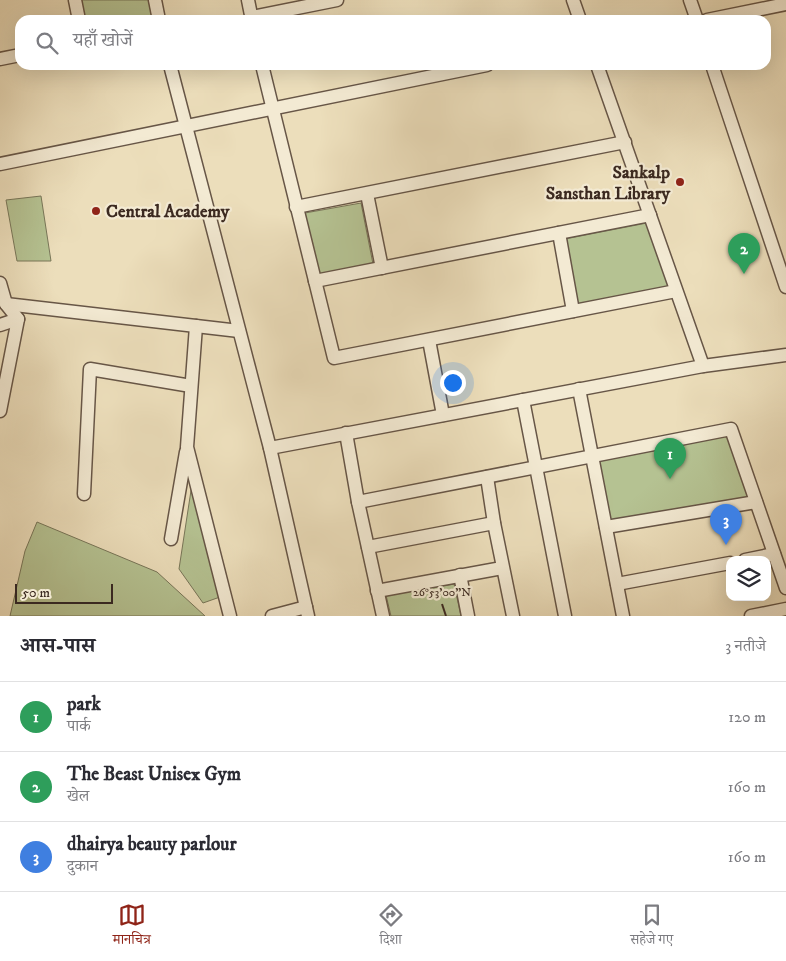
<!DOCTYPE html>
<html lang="hi">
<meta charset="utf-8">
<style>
:root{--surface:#fff;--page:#f7f7f7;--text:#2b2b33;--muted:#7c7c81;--line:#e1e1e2;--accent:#8f2418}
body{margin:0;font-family:"IM FELL DW Pica","Noto Serif Devanagari",serif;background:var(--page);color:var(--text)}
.controls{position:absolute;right:15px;bottom:15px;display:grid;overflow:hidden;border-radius:10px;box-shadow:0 5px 20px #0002}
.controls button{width:45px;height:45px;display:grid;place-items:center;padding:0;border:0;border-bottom:1px solid var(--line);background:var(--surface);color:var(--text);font:25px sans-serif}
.scale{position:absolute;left:15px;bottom:12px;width:98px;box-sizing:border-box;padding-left:5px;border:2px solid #3b2920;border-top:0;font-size:14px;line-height:18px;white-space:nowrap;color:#3b2920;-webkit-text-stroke:4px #f3ead3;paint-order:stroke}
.you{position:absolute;left:452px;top:382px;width:18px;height:18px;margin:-12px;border:4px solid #fff;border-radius:50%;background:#1a73e8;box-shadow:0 0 0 8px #1a73e833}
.badge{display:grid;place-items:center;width:32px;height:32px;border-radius:50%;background:var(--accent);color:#fff;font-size:16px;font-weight:700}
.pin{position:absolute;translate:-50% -41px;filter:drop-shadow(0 1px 2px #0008)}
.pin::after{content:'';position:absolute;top:26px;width:18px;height:15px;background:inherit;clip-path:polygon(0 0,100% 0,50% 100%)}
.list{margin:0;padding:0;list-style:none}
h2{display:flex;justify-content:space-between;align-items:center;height:65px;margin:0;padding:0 20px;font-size:21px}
h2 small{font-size:16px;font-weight:400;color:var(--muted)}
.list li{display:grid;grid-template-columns:32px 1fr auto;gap:15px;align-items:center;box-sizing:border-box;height:70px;padding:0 20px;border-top:1px solid var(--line)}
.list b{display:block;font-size:19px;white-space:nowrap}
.list p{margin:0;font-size:16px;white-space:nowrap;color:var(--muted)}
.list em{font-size:16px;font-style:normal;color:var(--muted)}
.icon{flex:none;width:28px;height:28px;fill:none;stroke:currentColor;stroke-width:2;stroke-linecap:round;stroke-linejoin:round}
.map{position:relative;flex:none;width:786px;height:616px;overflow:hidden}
.search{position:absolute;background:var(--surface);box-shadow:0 5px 20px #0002;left:15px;right:15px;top:15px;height:55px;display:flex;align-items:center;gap:12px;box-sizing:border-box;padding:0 18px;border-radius:15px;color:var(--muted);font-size:19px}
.sheet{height:275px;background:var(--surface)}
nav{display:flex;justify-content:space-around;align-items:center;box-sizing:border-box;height:70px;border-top:1px solid var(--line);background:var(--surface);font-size:14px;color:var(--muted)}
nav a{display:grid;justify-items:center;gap:2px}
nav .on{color:var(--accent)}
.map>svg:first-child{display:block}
.green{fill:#b5c292;stroke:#787659}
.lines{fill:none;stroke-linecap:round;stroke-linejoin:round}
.minor-casing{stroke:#675647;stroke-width:15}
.minor{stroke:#f3ead3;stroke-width:12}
.ticks{fill:none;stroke:#3b2920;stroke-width:2}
.poi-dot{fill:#8f2418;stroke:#f3ead3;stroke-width:2}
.labels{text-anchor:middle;stroke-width:4.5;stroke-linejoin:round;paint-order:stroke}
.poi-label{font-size:18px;font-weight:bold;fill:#3b2920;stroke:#f3ead3;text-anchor:end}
.ticks-label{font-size:12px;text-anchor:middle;fill:#3b2920;stroke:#f3ead3;stroke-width:4.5;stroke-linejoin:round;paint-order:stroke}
</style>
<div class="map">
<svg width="786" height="616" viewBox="0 0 786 616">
<rect width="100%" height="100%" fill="#ecdebb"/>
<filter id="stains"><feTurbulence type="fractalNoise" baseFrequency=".004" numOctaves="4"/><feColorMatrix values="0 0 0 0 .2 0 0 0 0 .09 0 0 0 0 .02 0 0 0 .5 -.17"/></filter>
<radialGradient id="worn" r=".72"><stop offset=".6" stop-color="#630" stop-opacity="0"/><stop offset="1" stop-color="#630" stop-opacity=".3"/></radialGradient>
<!-- green -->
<g class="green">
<polygon points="81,0 150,0 154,19 85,20"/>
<polygon points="41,196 51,261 17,261 6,200"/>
<polygon points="361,203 373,264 319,275 305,213"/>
<polygon points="647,223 671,286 578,304 565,239"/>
<polygon points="727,436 748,498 610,526 597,461"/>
<polygon points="192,484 220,597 203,603 179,569"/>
<polygon points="37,522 157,572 205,616 10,616 25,551"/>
<polygon points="454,584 461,616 391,616 386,595"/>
</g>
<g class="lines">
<defs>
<g id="minor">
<polyline points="75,0 79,20"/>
<polyline points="155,0 159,20"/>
<polyline points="248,0 252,20"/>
<polyline points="573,0 580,20"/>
<polyline points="690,0 697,20"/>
<polyline points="252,17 337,0"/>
<polyline points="707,20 786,4"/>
<polyline points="0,59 20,55"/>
<polyline points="170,65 270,448 308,616"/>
<polyline points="262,65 334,358 676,291"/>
<polyline points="597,65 703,366"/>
<polyline points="712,65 786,287"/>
<polyline points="0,164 487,65"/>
<polyline points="367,194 382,268"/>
<polyline points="296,207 625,142"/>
<polyline points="559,233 573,311"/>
<polyline points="315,281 650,215"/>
<polyline points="0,283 6,304 18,319 0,411"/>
<polyline points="6,304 239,331"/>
<polyline points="0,325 18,319"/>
<polyline points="196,326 187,447 230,616"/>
<polyline points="429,340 443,415"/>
<polyline points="579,389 623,616"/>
<polyline points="523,400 565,616"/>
<polyline points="346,433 358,502 731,429 786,588"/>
<polyline points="270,448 703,366 786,355"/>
<polyline points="487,477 494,523 513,616"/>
<polyline points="84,494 90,369 191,386"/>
<polyline points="358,502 383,616"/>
<polyline points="606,527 756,502"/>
<polyline points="171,539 186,452"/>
<polyline points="368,547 494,523"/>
<polyline points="745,560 774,554"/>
<polyline points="460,575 468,616"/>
<polyline points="617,584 730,563"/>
<polyline points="377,591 502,568"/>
<polyline points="272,616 306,607"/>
<polyline points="751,616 786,609"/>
</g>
</defs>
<!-- minor casing -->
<use href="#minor" class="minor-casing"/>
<!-- minor -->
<use href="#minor" class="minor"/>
</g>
<!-- ticks -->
<path class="ticks" d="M442,604L446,616"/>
<!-- markers -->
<g class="poi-dot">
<circle cx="680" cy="182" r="5"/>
<circle cx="96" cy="211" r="5"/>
</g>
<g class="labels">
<!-- poi labels -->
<g class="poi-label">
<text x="670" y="178">Sankalp<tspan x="670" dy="21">Sansthan Library</tspan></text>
<text x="106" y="217" text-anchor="start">Central Academy</text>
</g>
</g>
<g class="ticks-label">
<text x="442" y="596">26°53'00"N</text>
</g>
<rect width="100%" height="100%" filter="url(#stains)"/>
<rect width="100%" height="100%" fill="url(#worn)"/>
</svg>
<div class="controls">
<button><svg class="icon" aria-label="layers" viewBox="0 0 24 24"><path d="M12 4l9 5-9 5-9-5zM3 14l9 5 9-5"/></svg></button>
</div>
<div class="scale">50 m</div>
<div class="you"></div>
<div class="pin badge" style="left:670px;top:479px;background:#2e9e5b">1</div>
<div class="pin badge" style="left:744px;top:274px;background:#2e9e5b">2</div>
<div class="pin badge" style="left:726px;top:545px;background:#3f7fe0">3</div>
<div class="search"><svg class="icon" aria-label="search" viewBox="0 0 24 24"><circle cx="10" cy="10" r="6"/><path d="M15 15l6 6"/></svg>यहाँ खोजें</div>
</div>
<section class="sheet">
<h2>आस-पास<small>3 नतीजे</small></h2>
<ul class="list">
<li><span class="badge" style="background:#2e9e5b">1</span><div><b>park</b><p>पार्क</p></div><em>120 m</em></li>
<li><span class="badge" style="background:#2e9e5b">2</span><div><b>The Beast Unisex Gym</b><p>खेल</p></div><em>160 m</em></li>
<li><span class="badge" style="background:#3f7fe0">3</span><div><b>dhairya beauty parlour</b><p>दुकान</p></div><em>160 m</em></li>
</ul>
</section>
<nav>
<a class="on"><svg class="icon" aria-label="map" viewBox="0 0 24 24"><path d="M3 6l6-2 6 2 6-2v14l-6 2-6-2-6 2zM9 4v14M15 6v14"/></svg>मानचित्र</a>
<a><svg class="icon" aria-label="directions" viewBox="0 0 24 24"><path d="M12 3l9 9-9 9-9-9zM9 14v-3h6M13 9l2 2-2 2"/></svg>दिशा</a>
<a><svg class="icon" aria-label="saved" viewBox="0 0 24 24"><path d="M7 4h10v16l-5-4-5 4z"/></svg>सहेजे गए</a>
</nav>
